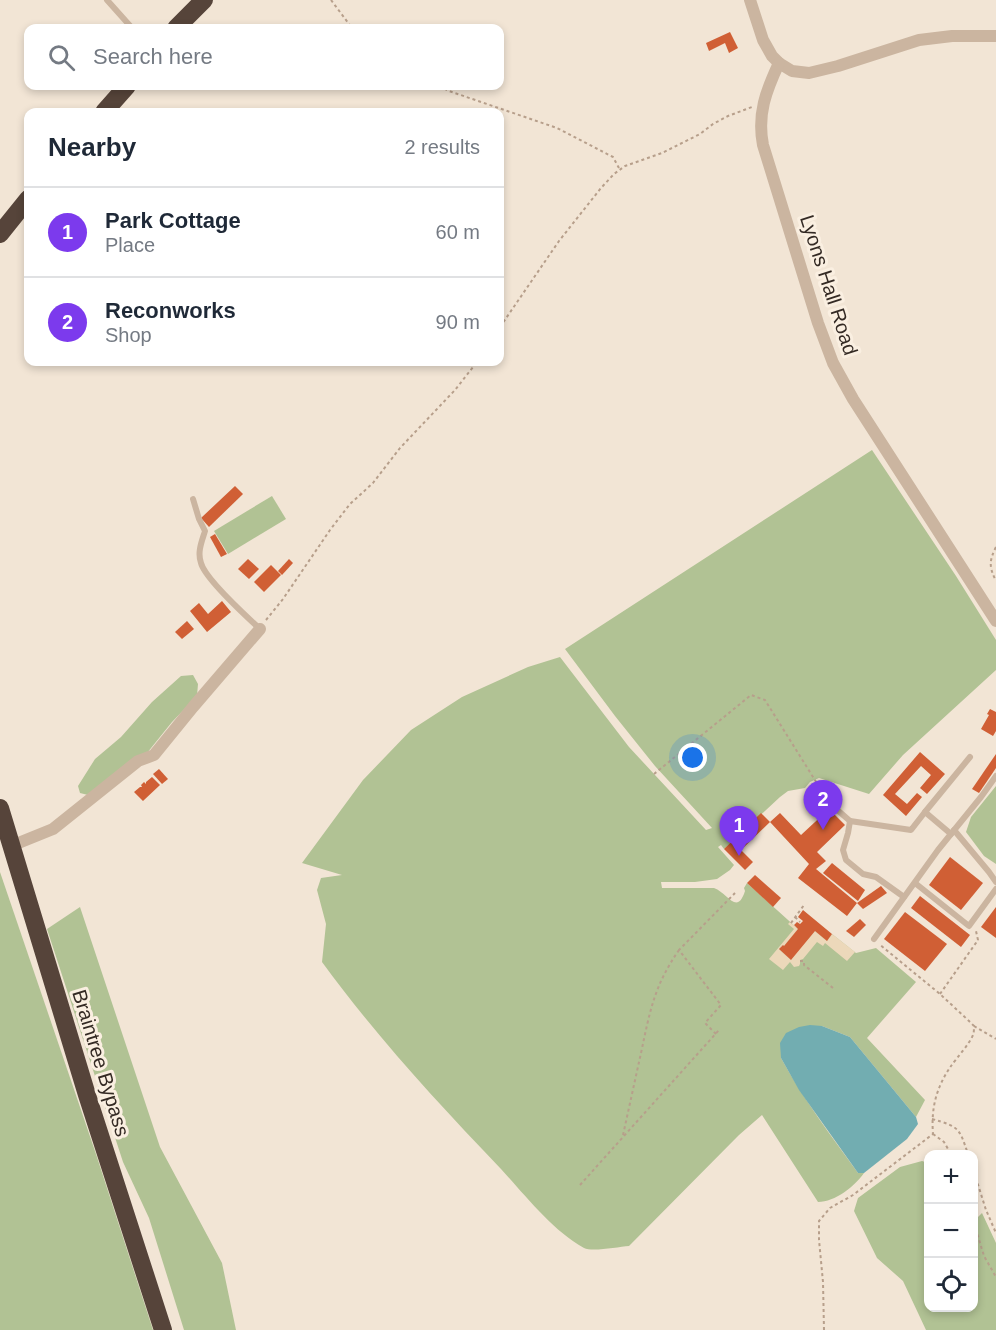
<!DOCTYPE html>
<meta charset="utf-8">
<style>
:root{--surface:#fff;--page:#f6f6f7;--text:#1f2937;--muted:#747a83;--line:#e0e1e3;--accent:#7c3aed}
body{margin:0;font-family:Arial,sans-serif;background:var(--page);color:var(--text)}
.controls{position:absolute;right:18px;bottom:18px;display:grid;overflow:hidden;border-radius:12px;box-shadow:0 3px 9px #0003}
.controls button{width:54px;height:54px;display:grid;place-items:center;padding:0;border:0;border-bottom:2px solid var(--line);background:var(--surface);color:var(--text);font:30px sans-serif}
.you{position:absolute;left:693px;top:758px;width:21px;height:21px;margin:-15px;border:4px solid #fff;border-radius:50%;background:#1a73e8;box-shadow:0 0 0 9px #1a73e833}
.badge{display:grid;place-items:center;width:39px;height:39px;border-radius:50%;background:var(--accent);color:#fff;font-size:20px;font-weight:700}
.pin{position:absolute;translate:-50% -50px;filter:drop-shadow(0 2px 3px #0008)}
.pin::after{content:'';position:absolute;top:32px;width:21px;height:18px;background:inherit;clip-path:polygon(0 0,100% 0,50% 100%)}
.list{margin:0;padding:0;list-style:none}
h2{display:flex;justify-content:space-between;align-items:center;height:78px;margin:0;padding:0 24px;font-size:26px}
h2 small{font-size:20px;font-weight:400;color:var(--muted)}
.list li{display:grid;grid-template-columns:39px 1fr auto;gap:18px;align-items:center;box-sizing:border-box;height:90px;padding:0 24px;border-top:2px solid var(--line)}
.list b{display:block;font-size:22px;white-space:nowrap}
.list p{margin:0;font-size:20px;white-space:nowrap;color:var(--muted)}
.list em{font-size:20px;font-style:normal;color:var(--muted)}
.icon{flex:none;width:33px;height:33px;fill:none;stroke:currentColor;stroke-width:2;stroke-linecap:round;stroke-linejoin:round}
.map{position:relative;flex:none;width:996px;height:1330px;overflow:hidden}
.search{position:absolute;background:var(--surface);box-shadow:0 3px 9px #0003;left:24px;top:24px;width:480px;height:66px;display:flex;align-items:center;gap:15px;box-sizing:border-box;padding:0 21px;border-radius:12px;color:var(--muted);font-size:22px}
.panel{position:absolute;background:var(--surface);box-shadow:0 3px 9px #0003;left:24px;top:108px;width:480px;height:258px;border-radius:12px}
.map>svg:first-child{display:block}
.green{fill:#b1c294}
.plaza{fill:#ecd8ba}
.water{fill:#72adb1}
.building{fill:#d05f35}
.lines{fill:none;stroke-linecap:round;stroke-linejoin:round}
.path{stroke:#b79f8b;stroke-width:2;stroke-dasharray:3 3;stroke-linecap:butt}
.lane{stroke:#cbb5a0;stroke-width:6}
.street{stroke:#cbb5a0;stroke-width:12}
.highway{stroke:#56443a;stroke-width:18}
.labels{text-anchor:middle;stroke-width:6;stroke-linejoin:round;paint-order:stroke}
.street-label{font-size:20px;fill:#342a24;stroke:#faefe1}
</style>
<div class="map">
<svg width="996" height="1330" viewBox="0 0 996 1330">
<rect width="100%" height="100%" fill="#f2e5d5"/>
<!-- green -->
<g class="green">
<path d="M872,450L956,576L996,640V670L903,755L869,794L819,778L810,782L805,788L788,791L780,797L724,849L721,845L718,847L734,865L730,870L717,879L695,882H661L662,888H714C728,893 737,916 745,891L744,888L747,883L798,929L784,946L782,945L779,949L790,959L815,931L827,941L832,934L856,953L876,948L916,982L867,1038L925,1100L916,1117L850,1037L822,1026L781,1058C803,1098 831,1136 858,1173H864C855,1186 835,1202 818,1202L762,1115L739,1135L629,1246C618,1247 592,1252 584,1248C552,1230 526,1196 501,1169C438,1103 376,1036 322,962L326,924L317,890L321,878L342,875L302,863L363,780L411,730L462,697L528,667L560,657L629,747L706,830L712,828L655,766L615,716L565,649Z"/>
<polygon points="272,496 286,519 228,554 214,531"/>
<polygon points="193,675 198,684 197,696 172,722 147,753 88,795 80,793 78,786 95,759 121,737 152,702 181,676"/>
<polygon points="996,786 996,864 984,856 966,832 971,817"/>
<polygon points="0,872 96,1154 153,1330 0,1330"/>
<polygon points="80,907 160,1147 222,1263 236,1330 184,1330 149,1218 123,1162 47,929"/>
<polygon points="922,1161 928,1163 928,1308 974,1308 974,1221 982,1213 996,1243 996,1330 926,1330 903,1281 877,1258 854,1211 858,1198 900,1167"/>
</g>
<!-- plaza -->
<polygon class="plaza" points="790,922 798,929 784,946 782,945 779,949 790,959 815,931 827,941 832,934 855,952 847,961 825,943 823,946 817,942 803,959 800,960 800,964 799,966 794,967 790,962 783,970 769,959 794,929 788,924"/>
<!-- water -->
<polygon class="water" points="810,1025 822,1026 850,1037 916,1117 918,1124 907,1139 864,1173 858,1173 799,1090 781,1058 780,1043 786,1033 799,1027"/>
<!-- building -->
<g class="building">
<polygon points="730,32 738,48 729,53 725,43 709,51 706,43"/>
<polygon points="235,486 243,494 209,527 201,518"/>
<polygon points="215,534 227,554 221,557 210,537"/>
<polygon points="248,559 259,569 249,579 238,569"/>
<polygon points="289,559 293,563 282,575 278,571"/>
<polygon points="271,565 281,575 264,592 254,582"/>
<polygon points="222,601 231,612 207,632 190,611 199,603 208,614"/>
<polygon points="187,621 194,629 182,639 175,632"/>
<polygon points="990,709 996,712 996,731 993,736 981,729 989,715 987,714"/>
<polygon points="920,752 945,774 927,794 920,788 931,775 921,766 895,794 907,804 917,793 922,797 906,816 883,795"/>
<polygon points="996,754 996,768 979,793 972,789"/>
<polygon points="159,769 168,779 162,784 153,774"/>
<polygon points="152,777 160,785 143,801 134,792 140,787 142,787 141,785 144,782 146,784 146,782"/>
<polygon points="829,809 845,825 817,852 826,861 816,869 857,903 847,916 798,878 809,864 770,822 741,850 753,862 745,870 724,849 761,813 770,822 780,813 801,835"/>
<polygon points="950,857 983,883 961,910 929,885"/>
<polygon points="832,863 865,890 858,901 823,873"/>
<polygon points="755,875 781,898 773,907 747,883"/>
<polygon points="881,886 887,893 863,909 857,903"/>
<polygon points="920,896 970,935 961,947 911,908"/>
<polygon points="996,907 996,938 981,927"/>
<polygon points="803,910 832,934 827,941 815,931 791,960 779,949 783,945 784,946 798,929 794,925 797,922 800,924 803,921 798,917"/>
<polygon points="905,912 947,944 925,971 884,939"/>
<polygon points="860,919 866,925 854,937 846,931"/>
</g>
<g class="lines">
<!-- path -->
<g class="path">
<polyline points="331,0 352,28"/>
<polyline points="439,86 449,91 557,128 613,157 620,170"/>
<polyline points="500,327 559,241 601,188 614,174 625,166 662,153 700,134 713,124 728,116 752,107"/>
<path d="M996,547C989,561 989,567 996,581"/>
<polyline points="266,620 283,599 330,530 350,504 373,483 400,448 455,390 477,362"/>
<polyline points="654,774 751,695 765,700 823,793"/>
<polyline points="795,917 800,922"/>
<polyline points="791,923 804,905"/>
<polyline points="800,961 804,961 804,965 833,988"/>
<polyline points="940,994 978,940 976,931"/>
<polyline points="974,1026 996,1039"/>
<polyline points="716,1034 705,1023 721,1005 679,950 735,893"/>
<path d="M932,1119C960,1127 959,1128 968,1154"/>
<polyline points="933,1134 944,1142 951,1154"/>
<path d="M623,1135C629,1108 635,1080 641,1053C650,1011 654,986 679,950"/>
<polyline points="974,1172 986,1210 996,1233"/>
<polyline points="580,1185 719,1030"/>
<polyline points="974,1223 984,1256 996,1277"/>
<path d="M824,1330L823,1282L819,1240V1221L830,1208L853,1195L933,1134C931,1108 936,1088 951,1066C956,1059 970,1043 973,1035C974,1034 974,1027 974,1026L969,1021L940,994L879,944"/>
</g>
<!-- lane -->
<g class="lane">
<polyline points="107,0 132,28"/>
<path d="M193,499L199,519L205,531C202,541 197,552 201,563C205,579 246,616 260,629"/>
<polyline points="827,801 850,821"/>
<polyline points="954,830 989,872 996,882"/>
<polyline points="951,834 925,812 970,757"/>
<polyline points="915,883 969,926 996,889"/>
<polyline points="904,897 876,877 863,874 846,860 843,850 848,833 850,821 911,830 925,812"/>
<polyline points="874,939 938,850 981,797 996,776"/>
</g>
<!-- street -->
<g class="street">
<polyline points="750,0 763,40 772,56 779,63 792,71 809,73 838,66 919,40 952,36 996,36"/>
<path d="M779,63C766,91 757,114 763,145L818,323L833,363L853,399L996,621"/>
<polyline points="11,846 53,829 138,761 154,755 193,707 260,629"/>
</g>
<!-- highway -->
<g class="highway">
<polyline points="176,28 204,0"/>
<polyline points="104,112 127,86"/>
<polyline points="0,234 28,199"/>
<polyline points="0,808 87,1095 163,1330"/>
</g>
</g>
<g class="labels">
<!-- street labels -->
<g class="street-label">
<text transform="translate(829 285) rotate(72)" y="7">Lyons Hall Road</text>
<text transform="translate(101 1063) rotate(73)" y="7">Braintree Bypass</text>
</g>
</g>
</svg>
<div class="controls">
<button>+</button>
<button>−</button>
<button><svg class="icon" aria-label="locate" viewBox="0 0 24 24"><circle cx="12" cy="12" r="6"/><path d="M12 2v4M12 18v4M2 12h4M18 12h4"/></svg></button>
</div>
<div class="you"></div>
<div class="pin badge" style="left:739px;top:856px">1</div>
<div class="pin badge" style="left:823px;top:830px">2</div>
<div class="search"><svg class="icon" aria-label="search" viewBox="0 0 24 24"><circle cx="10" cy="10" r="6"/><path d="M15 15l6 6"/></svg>Search here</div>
<section class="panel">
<h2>Nearby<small>2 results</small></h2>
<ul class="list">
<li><span class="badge">1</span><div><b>Park Cottage</b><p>Place</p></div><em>60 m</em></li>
<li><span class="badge">2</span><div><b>Reconworks</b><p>Shop</p></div><em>90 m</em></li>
</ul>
</section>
</div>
